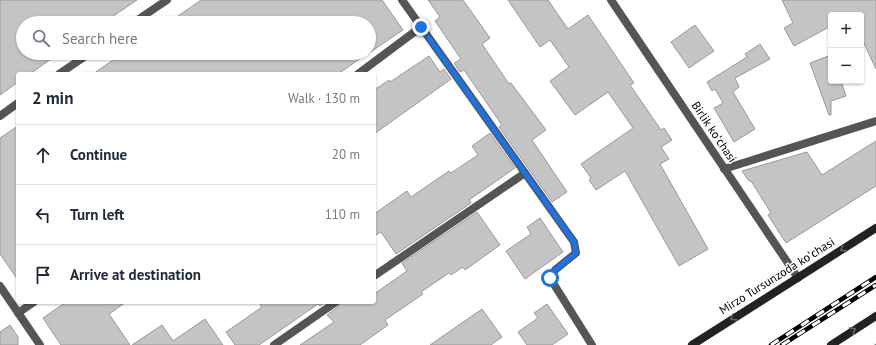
<!DOCTYPE html>
<meta charset="utf-8">
<style>
:root{--surface:#fff;--page:#f6f6f7;--text:#1f2937;--muted:#747a83;--line:#e0e1e3}
body{margin:0;font-family:"PT Sans",sans-serif;background:var(--page);color:var(--text)}
.controls{position:absolute;right:12px;top:12px;display:grid;overflow:hidden;border-radius:4px;box-shadow:0 1px 3px #0004}
.controls button{width:36px;height:36px;display:grid;place-items:center;padding:0;border:0;border-bottom:1px solid var(--line);background:var(--surface);color:var(--text);font:20px sans-serif}
.stop{position:absolute;width:12px;height:12px;margin:-9px;border:3px solid #1a73e8;border-radius:50%;background:#fff}
.stop.end{background:#1a73e8;border-color:#fff;box-shadow:0 1px 4px #0008}
.list{margin:0;padding:0;list-style:none}
h2{display:flex;justify-content:space-between;align-items:center;height:52px;margin:0;padding:0 16px;font-size:17px}
h2 small{font-size:13px;font-weight:400;color:var(--muted)}
.list li{display:grid;grid-template-columns:26px 1fr auto;gap:12px;align-items:center;box-sizing:border-box;height:60px;padding:0 16px;border-top:1px solid var(--line)}
.list b{display:block;font-size:15px;white-space:nowrap}
.list em{font-size:13px;font-style:normal;color:var(--muted)}
.icon{flex:none;width:22px;height:22px;fill:none;stroke:currentColor;stroke-width:2;stroke-linecap:round;stroke-linejoin:round}
.map{position:relative;flex:none;width:876px;height:345px;overflow:hidden}
.search{position:absolute;background:var(--surface);box-shadow:0 1px 3px #0004;left:16px;top:16px;width:360px;height:44px;display:flex;align-items:center;gap:10px;box-sizing:border-box;padding:0 14px;border-radius:22px;color:var(--muted);font-size:15px}
.panel{position:absolute;background:var(--surface);box-shadow:0 1px 3px #0004;left:16px;top:72px;width:360px;height:232px;border-radius:4px}
.map>svg:first-child{display:block}
.building{fill:#c4c4c4;stroke:#999}
.lines{fill:none;stroke-linecap:round;stroke-linejoin:round}
.path{stroke:#777;stroke-width:2.5;stroke-dasharray:1 2;stroke-linecap:butt}
.minor{stroke:#555;stroke-width:8}
.secondary{stroke:#222;stroke-width:8}
.rail-casing{stroke:#000;stroke-width:4.5}
.rail{stroke:#fff;stroke-width:3;stroke-dasharray:9;stroke-linecap:butt}
.oneway{stroke:#646464}
.route{stroke:#1a73e8;stroke-width:5}
.labels{text-anchor:middle;stroke-width:3;stroke-linejoin:round;paint-order:stroke}
.street-label{font-size:12px;fill:#000;stroke:#fff}
</style>
<div class="map">
<svg width="876" height="345" viewBox="0 0 876 345">
<rect width="100%" height="100%" fill="#fff"/>
<!-- building -->
<g class="building">
<polygon points="0,0 137,0 103,23 23,23 23,53 59,53 30,74 18,74 18,82 0,95"/>
<polygon points="201,0 382,0 403,30 369,53 369,23 168,23"/>
<polygon points="428,0 463,0 490,38 482,44 509,84 511,83 546,130 532,140 567,192 552,202 499,127 502,125 464,70 460,72 454,63 461,59 435,21 440,17"/>
<polygon points="508,0 548,0 568,29 588,15 634,83 630,85 661,130 664,128 672,140 661,147 669,159 660,164 708,249 679,266 625,171 596,190 589,180 591,178 581,164 633,128 608,92 575,115 550,81 569,67 550,40 540,47"/>
<polygon points="782,0 876,0 876,69 861,37 861,15 831,15 831,26 794,46 784,28 793,23"/>
<polygon points="695,25 714,51 689,68 671,42"/>
<polygon points="760,44 770,59 735,78 739,87 733,92 755,129 734,142 714,108 723,103 715,89 712,91 707,82 747,57 745,54"/>
<polygon points="123,53 368,53 338,74 93,74"/>
<polygon points="831,55 831,81 841,81 846,96 831,101 831,115 829,115 810,63"/>
<polygon points="429,56 440,72 444,69 451,79 374,134 374,90 389,80 390,82"/>
<polygon points="18,126 18,280 0,254 0,138"/>
<polygon points="490,133 515,168 469,200 471,203 396,254 381,232 374,236 374,214 407,191 411,197 449,171 451,173 478,155 472,146"/>
<polygon points="876,141 876,186 786,243 768,215 771,213 751,181 749,181 742,171 807,152 822,175"/>
<polygon points="477,212 500,245 465,270 463,267 451,275 449,273 421,292 423,294 385,320 388,325 360,345 300,345 334,322 327,315 339,306 341,302 374,302 374,294 407,271 402,263"/>
<polygon points="540,218 563,252 525,279 506,251 531,234 527,227"/>
<polygon points="66,302 126,302 109,314 130,345 61,345 43,318"/>
<polygon points="258,302 326,302 320,306 318,304 259,345 235,345 226,332 262,307"/>
<polygon points="547,304 568,334 552,345 527,345 518,332 538,318 534,313"/>
<polygon points="482,309 502,337 491,345 430,345"/>
<polygon points="205,319 223,345 132,345 162,325 173,341"/>
<polygon points="10,325 18,337 18,345 0,345 0,332"/>
</g>
<g class="lines">
<!-- path -->
<polyline class="path" points="875,345 876,344"/>
<!-- minor -->
<g class="minor">
<polyline points="402,0 574,242 576,253 555,270 550,278 592,345"/>
<polyline points="611,0 798,278"/>
<polyline points="133,23 167,0"/>
<polyline points="59,74 90,53"/>
<polyline points="358,74 421,27"/>
<polyline points="0,116 18,103"/>
<polyline points="724,169 876,121"/>
<polyline points="374,276 525,173"/>
<polyline points="0,286 40,345"/>
<polyline points="18,313 34,302"/>
<polyline points="274,345 336,302"/>
</g>
<!-- secondary -->
<g class="secondary">
<polyline points="692,345 876,228"/>
<polyline points="831,345 876,316"/>
</g>
<defs>
<g id="rail">
<polyline points="771,345 876,277"/>
<polyline points="782,345 876,285"/>
</g>
</defs>
<!-- rail casing -->
<use href="#rail" class="rail-casing"/>
<!-- rail -->
<use href="#rail" class="rail"/>
</g>
<!-- one-way arrows -->
<defs><path id="oneway-chevron" d="M-2-3.5L2.5 0L-2 3.5" fill="none" stroke-width="1.6" stroke-linecap="round" stroke-linejoin="round"/></defs>
<g class="oneway">
<use href="#oneway-chevron" transform="translate(843 249) rotate(148)"/>
<use href="#oneway-chevron" transform="translate(733 318) rotate(148)"/>
<use href="#oneway-chevron" transform="translate(853 330) rotate(-33)"/>
</g>
<g class="lines">
<!-- route -->
<polyline class="route" points="421,27 574,242 576,253 555,270 550,278"/>
</g>
<g class="labels">
<!-- street labels -->
<g class="street-label">
<text transform="translate(714 132) rotate(56)" y="4">Birlik koʻchasi</text>
<text transform="translate(777 276) rotate(-32)" y="4">Mirzo Tursunzoda koʻchasi</text>
</g>
</g>
</svg>
<div class="controls">
<button>+</button>
<button>−</button>
</div>
<div class="stop" style="left:550px;top:278px"></div>
<div class="stop end" style="left:421px;top:27px"></div>
<div class="search"><svg class="icon" aria-label="search" viewBox="0 0 24 24"><circle cx="10" cy="10" r="6"/><path d="M15 15l6 6"/></svg>Search here</div>
<section class="panel">
<h2>2 min<small>Walk · 130 m</small></h2>
<ul class="list">
<li><svg class="icon" aria-label="ahead" viewBox="0 0 24 24"><path d="M12 20V5M6 11l6-6 6 6"/></svg><div><b>Continue</b></div><em>20 m</em></li>
<li><svg class="icon" aria-label="left" viewBox="0 0 24 24"><path d="M17 20v-9H6M10 6l-5 5 5 5"/></svg><div><b>Turn left</b></div><em>110 m</em></li>
<li><svg class="icon" aria-label="arrive" viewBox="0 0 24 24"><path d="M6 21V4h12l-3 4 3 4H6"/></svg><div><b>Arrive at destination</b></div></li>
</ul>
</section>
</div>
